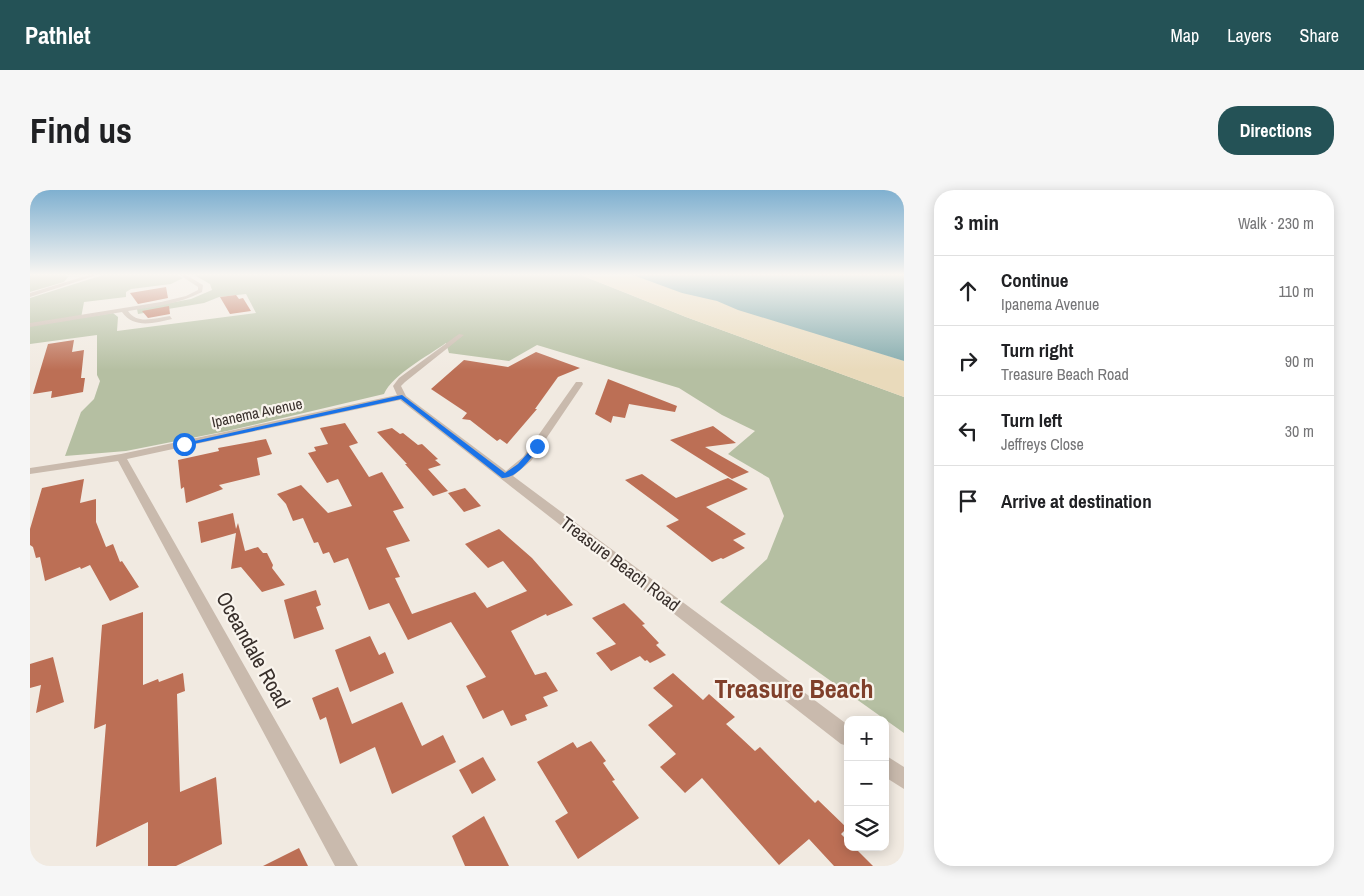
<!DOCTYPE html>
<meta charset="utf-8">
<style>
:root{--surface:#fff;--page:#f6f6f6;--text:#202124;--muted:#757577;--line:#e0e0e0;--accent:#245256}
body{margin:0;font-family:"Archivo Narrow",sans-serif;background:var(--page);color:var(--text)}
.controls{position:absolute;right:15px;bottom:15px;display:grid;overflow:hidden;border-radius:10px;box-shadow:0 2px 12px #0003}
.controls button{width:45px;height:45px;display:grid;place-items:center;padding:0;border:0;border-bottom:1px solid var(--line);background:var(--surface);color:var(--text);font:25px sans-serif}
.stop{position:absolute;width:15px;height:15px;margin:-11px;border:4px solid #1a73e8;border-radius:50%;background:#fff}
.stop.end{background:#1a73e8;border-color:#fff;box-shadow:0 1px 5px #0008}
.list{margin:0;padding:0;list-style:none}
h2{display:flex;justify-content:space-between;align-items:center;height:65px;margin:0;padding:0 20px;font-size:21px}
h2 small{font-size:16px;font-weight:400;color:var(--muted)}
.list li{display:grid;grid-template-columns:32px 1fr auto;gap:15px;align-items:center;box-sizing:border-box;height:70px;padding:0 20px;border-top:1px solid var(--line)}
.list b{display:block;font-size:19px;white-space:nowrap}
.list p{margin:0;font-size:16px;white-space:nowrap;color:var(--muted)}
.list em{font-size:16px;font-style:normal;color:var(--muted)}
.icon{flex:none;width:28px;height:28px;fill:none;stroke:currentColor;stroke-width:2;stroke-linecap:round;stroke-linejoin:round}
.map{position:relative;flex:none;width:874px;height:676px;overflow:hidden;border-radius:20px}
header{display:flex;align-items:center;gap:30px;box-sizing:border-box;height:70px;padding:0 25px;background:var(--accent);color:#fff}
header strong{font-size:24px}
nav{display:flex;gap:28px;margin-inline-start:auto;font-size:18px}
.intro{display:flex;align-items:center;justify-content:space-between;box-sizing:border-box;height:120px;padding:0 30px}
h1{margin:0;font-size:35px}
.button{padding:12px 22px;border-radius:20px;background:var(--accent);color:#fff;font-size:18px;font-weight:700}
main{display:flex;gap:30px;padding:0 30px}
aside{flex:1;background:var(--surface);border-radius:20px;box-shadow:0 2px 12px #0003}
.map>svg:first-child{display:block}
.green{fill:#b5bfa2}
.sand{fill:#e9dabb}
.water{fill:#82aaac}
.building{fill:#bc6f55}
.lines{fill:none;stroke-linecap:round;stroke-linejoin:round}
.minor{fill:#c9baad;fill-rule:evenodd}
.route{fill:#1a73e8}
.labels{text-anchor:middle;stroke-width:4.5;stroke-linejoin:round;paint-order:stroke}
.far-street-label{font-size:15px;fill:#382f2b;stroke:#f9f4ed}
.street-label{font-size:18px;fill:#382f2b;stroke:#f9f4ed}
.near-street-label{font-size:21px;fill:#382f2b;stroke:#f9f4ed}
.near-district-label{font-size:26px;font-weight:bold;fill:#80402b;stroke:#f9f4ed}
</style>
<header>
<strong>Pathlet</strong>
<nav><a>Map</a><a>Layers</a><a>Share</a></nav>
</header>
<div class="intro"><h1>Find us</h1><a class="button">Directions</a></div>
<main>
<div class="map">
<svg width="874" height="676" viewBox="0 0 874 676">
<rect width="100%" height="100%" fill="#f1eae1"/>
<!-- green -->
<g class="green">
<polygon points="0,85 35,85 39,86 34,92 0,102"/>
<path d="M73,85H147L153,88L141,94L101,99L96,102V107L54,112L51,128L83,123L88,127L87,141L226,123L216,104L189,107L174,113L108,124L107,119L161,109L182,100L180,94L164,85H551L656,127L874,207V543L690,412L737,369L754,326L739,288L698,264L725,241L692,225L649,198L507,155L479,171L419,163L416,153C398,166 363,184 354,204L197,241L96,261L35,266L51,222L64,209L70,191L67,185V145L0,154V108Z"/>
</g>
<!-- sand -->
<polygon class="sand" points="551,85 606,85 874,171 874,207 656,127"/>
<!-- water -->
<polygon class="water" points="603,85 874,85 874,171 708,120 687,111 652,103"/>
<!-- building -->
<g class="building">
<polygon points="136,97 138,108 108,114 100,103"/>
<polygon points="206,105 209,109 213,108 221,121 200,124 190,107"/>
<polygon points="139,116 140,124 118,128 112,121"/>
<polygon points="44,150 42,162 54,160 51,188 55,188 53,202 21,208 22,201 3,204 18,154"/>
<polygon points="506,162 550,178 528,187 505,219 507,219 477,254 470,249 467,251 440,230 432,229 437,223 401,199 434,170 478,177"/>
<polygon points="578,189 647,216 645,222 599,214 595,228 583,226 581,233 565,224"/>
<polygon points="315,233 328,253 319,256 339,287 352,282 374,318 363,321 380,351 356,358 370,387 365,388 382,424 445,402 457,418 497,401 473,371 458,378 435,354 469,339 502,368 543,415 517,426 516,424 481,441 505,485 516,482 528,501 513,507 518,516 495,525 497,530 481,536 473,520 453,529 436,496 456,487 421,432 378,450 359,413 339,420 318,368 304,373 299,362 293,364 288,352 284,353 273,328 263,331 256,314 247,304 271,295 298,323 322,316 308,289 297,293 278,263 286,261 284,257 298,254 290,238"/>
<polygon points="683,236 706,253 675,257 719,282 702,289 640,250"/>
<polygon points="362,238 370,244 373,243 388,255 392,254 408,269 405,270 411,275 398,279 418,301 403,306 375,274 377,274 347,242"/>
<polygon points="236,249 242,264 227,268 230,285 189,295 193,299 156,313 154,297 151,299 148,270 189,261 188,258"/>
<polygon points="612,284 646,308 698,288 718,299 676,317 716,344 703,350 715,358 693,369 691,368 682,372 636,336 649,330 595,290"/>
<polygon points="54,289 50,313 66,309 66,332 76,357 83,354 90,372 92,371 109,397 80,411 60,375 51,379 50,377 15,391 10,367 6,368 3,357 0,355 0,339 12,298"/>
<polygon points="435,298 451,316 434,322 418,303"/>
<polygon points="203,323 206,339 208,333 215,361 228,357 233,363 237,363 243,375 242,378 255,395 232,402 211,377 201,379 206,343 171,353 168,332"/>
<polygon points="286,400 291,415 286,417 294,439 264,449 254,410"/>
<polygon points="594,413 615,434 612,435 629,453 626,455 636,465 620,473 617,470 615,471 610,466 581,481 566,463 586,454 562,428"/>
<polygon points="113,422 113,495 128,489 129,492 153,483 155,501 147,504 150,602 186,587 192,654 146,676 118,676 118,632 66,657 76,534 64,539 72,435"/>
<polygon points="340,446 349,465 355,462 364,483 320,502 305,460"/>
<polygon points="23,467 34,512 6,523 11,495 0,498 0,474"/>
<polygon points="643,483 673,510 679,504 705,527 696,534 725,561 730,557 785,613 788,610 817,638 811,644 818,651 818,657 824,657 843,676 804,676 779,649 749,675 672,588 655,603 630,577 646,564 618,535 643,516 623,498"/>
<polygon points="308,497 322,534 372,512 392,556 413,545 426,572 362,604 345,557 310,574 296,527 290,530 282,508"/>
<polygon points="561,551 576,571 573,573 585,590 582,591 609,628 548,669 525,631 538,623 507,572 543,552 547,558"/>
<polygon points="453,567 466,590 442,604 429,580"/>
<polygon points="454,626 479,676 435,676 422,646"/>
<polygon points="269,658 278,676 233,676"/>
</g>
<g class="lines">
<!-- minor -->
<g class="minor">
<polygon points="59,85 67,85 0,107 0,103"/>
<path d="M150,85H156L173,95L172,102C149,114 123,117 98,121C107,135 125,128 140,126L142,129C124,133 104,139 92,122L0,137V133L131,112L156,106L168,100V97Z"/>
<polygon points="429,144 434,145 375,192 371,196 376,206 476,281 493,267 546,192 552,192 553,194 501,271 483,286 818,535 818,556 811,554 370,210 97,269 328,676 305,676 88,271 0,284 0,278 91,264 367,205 363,196 369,188"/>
<polygon points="855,565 874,577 874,599 855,587"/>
</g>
</g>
<!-- sky -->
<linearGradient id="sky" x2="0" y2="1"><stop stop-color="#7fb0d0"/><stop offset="0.47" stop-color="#f9f6f2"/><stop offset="1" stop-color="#f9f6f2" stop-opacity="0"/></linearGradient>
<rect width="874" height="180" fill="url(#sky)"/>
<!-- route -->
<path class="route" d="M372,205L475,283L488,274L505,255L510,256C502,267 487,289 472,288L371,209L154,256L151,254Z"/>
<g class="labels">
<!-- far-street labels -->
<g class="far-street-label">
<text transform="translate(227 223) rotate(-12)" y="5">Ipanema Avenue</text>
</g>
<!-- street labels -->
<g class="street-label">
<text transform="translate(590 374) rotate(37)" y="6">Treasure Beach Road</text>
</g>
<!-- near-street labels -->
<g class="near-street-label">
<text transform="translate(223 460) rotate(61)" y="7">Oceandale Road</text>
</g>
<!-- near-district labels -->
<g class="near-district-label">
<text x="764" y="508">Treasure Beach</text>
</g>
</g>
</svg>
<div class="controls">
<button>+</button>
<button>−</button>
<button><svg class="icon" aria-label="layers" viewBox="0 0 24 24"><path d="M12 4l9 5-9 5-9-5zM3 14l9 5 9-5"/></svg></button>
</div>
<div class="stop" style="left:154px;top:254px"></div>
<div class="stop end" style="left:507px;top:256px"></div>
</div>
<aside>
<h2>3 min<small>Walk · 230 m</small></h2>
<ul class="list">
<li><svg class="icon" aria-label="ahead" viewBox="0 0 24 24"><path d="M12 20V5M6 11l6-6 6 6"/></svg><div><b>Continue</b><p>Ipanema Avenue</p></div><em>110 m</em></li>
<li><svg class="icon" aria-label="right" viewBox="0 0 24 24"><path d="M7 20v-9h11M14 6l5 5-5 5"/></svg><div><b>Turn right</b><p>Treasure Beach Road</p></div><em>90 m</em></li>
<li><svg class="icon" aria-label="left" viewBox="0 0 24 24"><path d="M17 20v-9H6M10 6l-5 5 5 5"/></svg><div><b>Turn left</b><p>Jeffreys Close</p></div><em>30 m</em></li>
<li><svg class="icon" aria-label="arrive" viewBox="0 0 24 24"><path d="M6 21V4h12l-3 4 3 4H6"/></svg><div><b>Arrive at destination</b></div></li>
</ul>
</aside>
</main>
